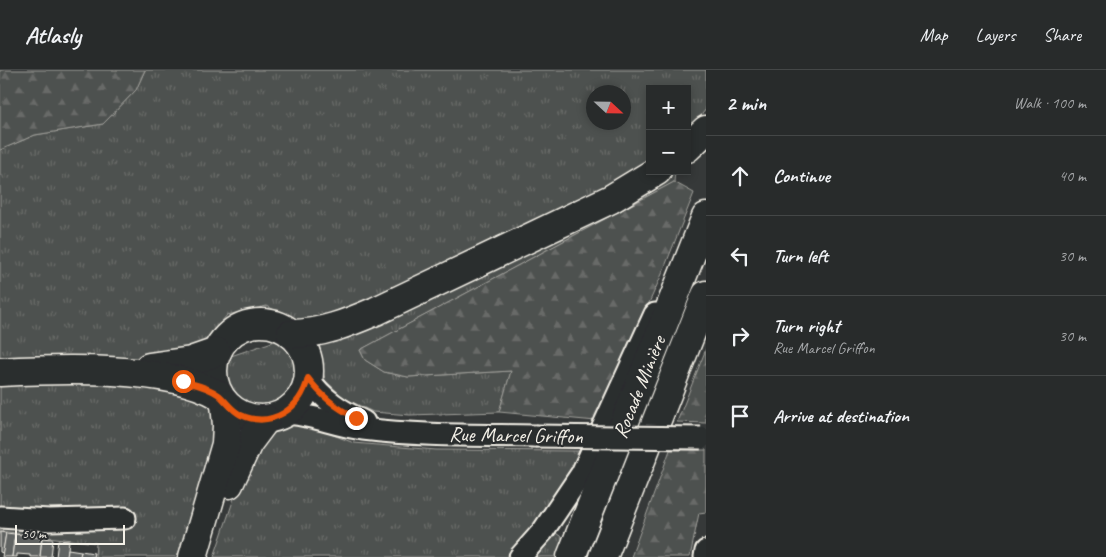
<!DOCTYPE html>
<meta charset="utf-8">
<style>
:root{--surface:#282b2b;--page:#343737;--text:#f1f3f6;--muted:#a5a7a9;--line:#444747}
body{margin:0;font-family:Caveat,sans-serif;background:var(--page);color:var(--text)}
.controls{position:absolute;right:15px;top:15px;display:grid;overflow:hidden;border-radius:0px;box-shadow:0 2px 8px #0003}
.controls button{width:45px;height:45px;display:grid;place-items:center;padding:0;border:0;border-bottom:1px solid var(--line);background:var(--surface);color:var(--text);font:25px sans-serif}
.compass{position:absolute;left:586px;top:15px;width:45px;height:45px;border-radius:50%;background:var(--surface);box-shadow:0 2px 8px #0003;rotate:112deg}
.scale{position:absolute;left:15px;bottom:12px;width:110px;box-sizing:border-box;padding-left:5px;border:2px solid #f4f1e8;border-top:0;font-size:14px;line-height:18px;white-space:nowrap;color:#f4f1e8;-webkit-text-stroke:4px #2a2d2e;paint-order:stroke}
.stop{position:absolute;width:15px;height:15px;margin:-11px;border:4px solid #ea580c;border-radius:50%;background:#fff}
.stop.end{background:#ea580c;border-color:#fff;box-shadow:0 1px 5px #0008}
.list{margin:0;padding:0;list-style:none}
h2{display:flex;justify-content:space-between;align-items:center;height:65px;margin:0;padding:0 20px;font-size:21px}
h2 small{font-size:16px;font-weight:400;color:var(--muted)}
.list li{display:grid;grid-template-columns:32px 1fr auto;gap:15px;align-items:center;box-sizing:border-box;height:80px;padding:0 20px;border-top:1px solid var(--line)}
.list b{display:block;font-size:19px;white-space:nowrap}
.list p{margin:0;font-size:16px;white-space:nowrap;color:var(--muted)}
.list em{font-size:16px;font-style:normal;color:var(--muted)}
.icon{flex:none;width:28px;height:28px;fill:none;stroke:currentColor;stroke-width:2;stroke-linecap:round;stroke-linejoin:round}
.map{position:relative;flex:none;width:706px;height:487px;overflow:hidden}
header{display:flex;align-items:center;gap:30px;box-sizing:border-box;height:70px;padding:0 25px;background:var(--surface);border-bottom:1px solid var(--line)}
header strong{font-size:24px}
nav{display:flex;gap:28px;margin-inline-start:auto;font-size:18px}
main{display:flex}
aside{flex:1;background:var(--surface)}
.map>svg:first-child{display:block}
.grass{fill:url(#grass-tufts);stroke:#a1a19c;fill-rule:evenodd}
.forest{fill:url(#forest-firs);stroke:#a1a19c}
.building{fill:#616362;stroke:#f4f1e8}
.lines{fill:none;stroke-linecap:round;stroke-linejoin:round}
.minor-casing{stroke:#f4f1e8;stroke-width:25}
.major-casing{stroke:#f4f1e8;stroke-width:31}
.highway-casing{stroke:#f4f1e8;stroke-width:31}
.minor{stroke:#2a2d2e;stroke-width:21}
.major{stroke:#2a2d2e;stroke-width:28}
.highway{stroke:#2a2d2e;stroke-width:28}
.minor-bridge-casing{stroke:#f4f1e8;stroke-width:25;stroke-linecap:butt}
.minor-bridge{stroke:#2a2d2e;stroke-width:21}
.route{stroke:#ea580c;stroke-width:6}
.labels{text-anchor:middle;stroke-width:4;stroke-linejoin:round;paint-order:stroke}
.street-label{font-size:21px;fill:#f4f1e8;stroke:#2a2d2e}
</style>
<header>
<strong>Atlasly</strong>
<nav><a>Map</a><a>Layers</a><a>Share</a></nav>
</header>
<main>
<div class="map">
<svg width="706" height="487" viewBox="0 0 706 487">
<defs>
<pattern id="grass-tufts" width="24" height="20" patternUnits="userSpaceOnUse" patternTransform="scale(1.25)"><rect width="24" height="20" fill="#4e514f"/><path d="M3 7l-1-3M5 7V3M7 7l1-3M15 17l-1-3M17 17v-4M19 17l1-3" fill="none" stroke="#686a68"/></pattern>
<pattern id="forest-firs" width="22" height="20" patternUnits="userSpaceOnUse" patternTransform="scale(1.25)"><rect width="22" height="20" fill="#4e514f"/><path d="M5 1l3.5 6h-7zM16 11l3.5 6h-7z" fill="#686a68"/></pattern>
</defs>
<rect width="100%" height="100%" fill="#363939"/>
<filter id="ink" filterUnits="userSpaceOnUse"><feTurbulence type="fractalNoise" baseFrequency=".02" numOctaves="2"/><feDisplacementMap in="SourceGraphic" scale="10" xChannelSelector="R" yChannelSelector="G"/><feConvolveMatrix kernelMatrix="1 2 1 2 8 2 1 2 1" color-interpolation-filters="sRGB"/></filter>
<g filter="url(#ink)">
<!-- grass -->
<g class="grass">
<path d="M145,0H706V39L687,63V19H650V101H675L674,112L360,280L365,290L384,302L408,307L511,301L499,342L410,345L373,342L344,328L325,310L319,284L301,254L267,236L227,245L205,272L171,281L209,329L218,346L209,394L177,487H95L96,473L0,461V80L35,65L103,54L136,20ZM594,22H624V52H594Z"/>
<path d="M278,270C290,278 297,288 297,302C298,355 210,346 228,287Z"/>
<polygon points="294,350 354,373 436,380 581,381 568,410 539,451 567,471 560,487 214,487 244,399 278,353"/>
</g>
<!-- forest -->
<g class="forest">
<polygon points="0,0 145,0 136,20 103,54 35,65 0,80"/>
<polygon points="674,112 694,123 662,204 596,351 499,342 511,301 408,307 384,302 365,290 360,280"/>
<polygon points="706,279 706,353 677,352"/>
<polygon points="670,380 706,380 706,442 699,443 690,487 631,487"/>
</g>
<!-- building -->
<g class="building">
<polygon points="0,462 6,463 3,483 0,482"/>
<polygon points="6,463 15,464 12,487 2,487"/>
<polygon points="15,464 42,468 40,487 30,487 30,485 17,484 17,487 12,487"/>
<polygon points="42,468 53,469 51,487 40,487"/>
<polygon points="58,470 69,471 67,487 56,487"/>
<polygon points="68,479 81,481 80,487 67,487"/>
<polygon points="81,481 94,483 93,487 80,487"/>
</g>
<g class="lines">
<defs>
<g id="minor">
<path d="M308,308C322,329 341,341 364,352"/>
<path d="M285,343C312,344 336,356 363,359C420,366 478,365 535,366"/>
<polyline points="0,447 49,450 125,448"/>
<polyline points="520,487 543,461 582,403 655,244"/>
<polyline points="705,487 706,481"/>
</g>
<g id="major">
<circle cx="261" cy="301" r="48"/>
<polyline points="149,297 191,291 217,282"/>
<path d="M0,302C60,299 168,295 219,325"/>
<polyline points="229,414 248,373 266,349"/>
<polyline points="193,487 226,374 227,355 225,334"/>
</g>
<g id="highway">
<polyline points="687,78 706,60"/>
<path d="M291,264C321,264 348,253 376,241L611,129L657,101"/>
<polyline points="571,487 706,147"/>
<polyline points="603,487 706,225"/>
</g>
</defs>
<!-- minor casing -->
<use href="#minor" class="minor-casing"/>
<!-- major casing -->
<use href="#major" class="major-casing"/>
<!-- highway casing -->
<use href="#highway" class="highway-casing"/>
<!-- minor -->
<use href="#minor" class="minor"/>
<!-- major -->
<use href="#major" class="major"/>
<!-- highway -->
<use href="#highway" class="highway"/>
<defs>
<polyline id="minor-bridge" points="535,366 701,368"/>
</defs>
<!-- minor-bridge casing -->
<use href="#minor-bridge" class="minor-bridge-casing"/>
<!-- minor-bridge -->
<use href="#minor-bridge" class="minor-bridge"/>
</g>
</g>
<g class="lines" filter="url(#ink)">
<!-- route -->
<path class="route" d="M183,311C194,314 209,317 219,325C227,332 231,340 241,345C272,359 301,338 308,308C321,326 336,338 356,348"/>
</g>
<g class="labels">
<!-- street labels -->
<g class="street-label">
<text transform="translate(639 317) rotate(-68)" y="7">Rocade Minière</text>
<text transform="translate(516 365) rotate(1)" y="7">Rue Marcel Griffon</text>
</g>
</g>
</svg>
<div class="controls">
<button>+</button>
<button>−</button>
</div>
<svg class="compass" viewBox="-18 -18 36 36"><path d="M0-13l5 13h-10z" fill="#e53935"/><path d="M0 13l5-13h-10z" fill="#a5a7a9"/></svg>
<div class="scale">50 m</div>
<div class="stop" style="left:183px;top:311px"></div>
<div class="stop end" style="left:356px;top:348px"></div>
</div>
<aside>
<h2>2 min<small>Walk · 100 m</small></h2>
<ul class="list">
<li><svg class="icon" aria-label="ahead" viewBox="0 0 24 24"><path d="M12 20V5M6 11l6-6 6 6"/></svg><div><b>Continue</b></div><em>40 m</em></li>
<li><svg class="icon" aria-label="left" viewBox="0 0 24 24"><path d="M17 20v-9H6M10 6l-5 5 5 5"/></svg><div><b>Turn left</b></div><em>30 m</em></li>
<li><svg class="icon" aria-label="right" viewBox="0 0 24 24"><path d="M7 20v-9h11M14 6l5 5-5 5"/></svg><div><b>Turn right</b><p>Rue Marcel Griffon</p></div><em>30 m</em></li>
<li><svg class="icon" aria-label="arrive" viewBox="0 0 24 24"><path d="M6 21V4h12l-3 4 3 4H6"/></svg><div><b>Arrive at destination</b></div></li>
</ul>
</aside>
</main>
